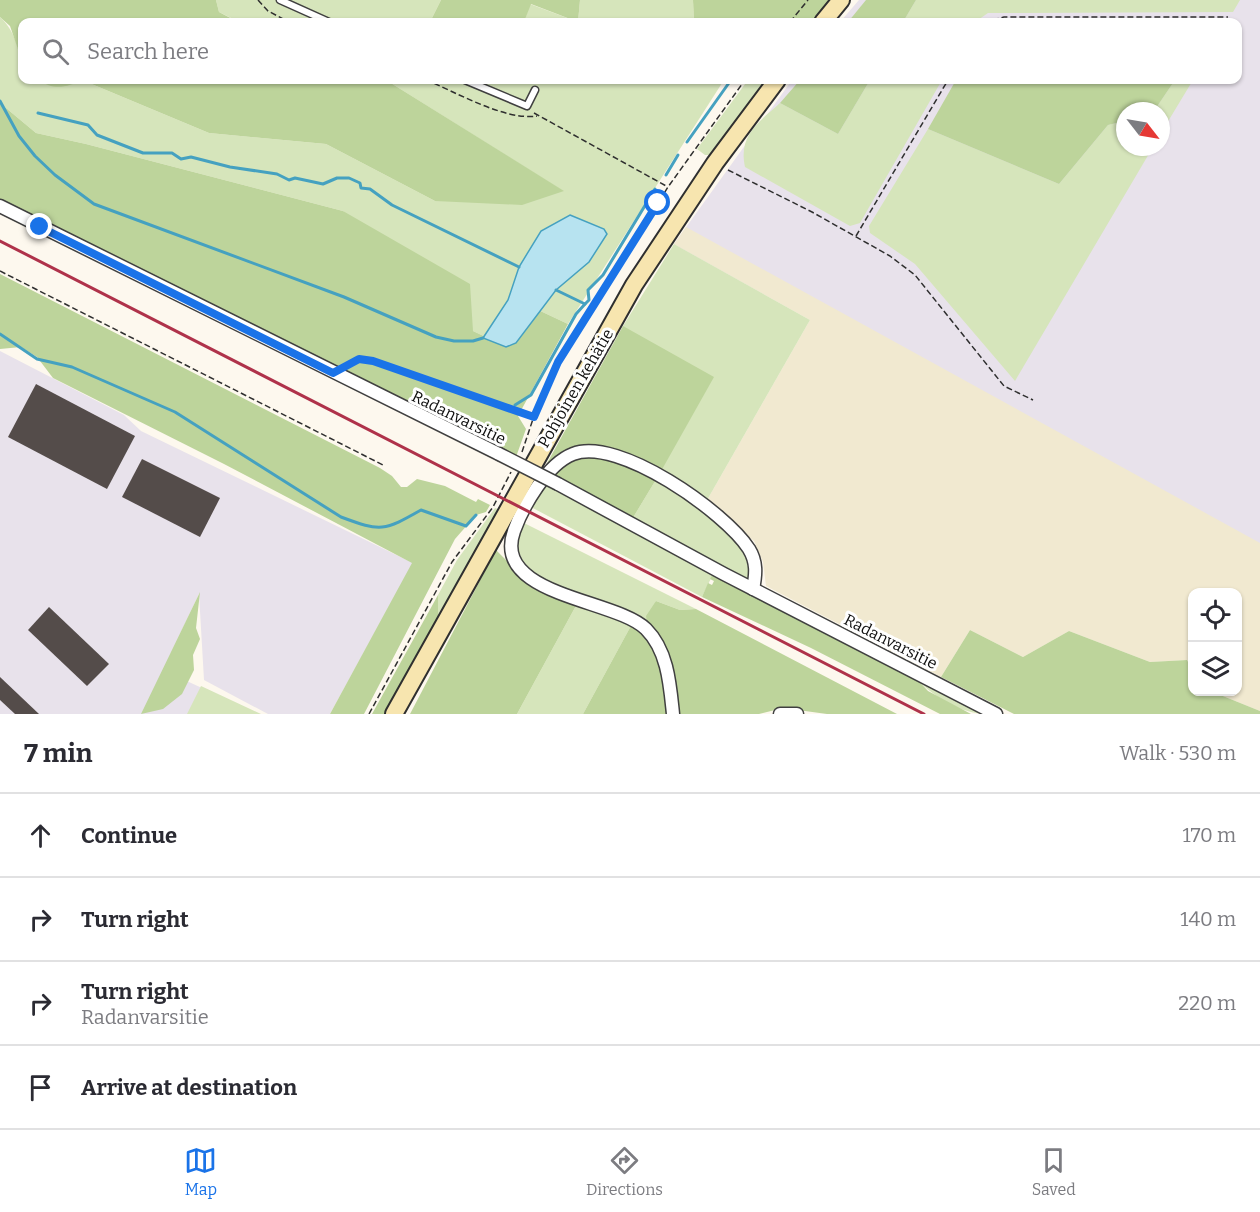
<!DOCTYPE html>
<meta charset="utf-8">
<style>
:root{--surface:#fff;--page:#f7f7f7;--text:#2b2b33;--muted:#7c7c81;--line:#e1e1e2;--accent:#1a73e8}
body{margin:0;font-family:Bitter,serif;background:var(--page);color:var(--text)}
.controls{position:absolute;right:18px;bottom:18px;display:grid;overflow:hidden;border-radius:12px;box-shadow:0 2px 4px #0004}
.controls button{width:54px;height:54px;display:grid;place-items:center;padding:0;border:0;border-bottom:2px solid var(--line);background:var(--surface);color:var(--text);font:30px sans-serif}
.compass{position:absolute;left:1116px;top:102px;width:54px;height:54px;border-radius:50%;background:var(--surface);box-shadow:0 2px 4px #0004;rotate:121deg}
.stop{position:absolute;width:18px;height:18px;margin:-14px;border:4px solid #1a73e8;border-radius:50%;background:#fff}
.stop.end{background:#1a73e8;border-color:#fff;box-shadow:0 2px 6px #0008}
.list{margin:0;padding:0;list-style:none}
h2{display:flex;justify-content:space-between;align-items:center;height:78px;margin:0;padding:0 24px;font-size:26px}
h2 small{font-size:20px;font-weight:400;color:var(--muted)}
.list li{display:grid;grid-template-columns:39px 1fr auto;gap:18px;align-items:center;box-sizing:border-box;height:84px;padding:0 24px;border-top:2px solid var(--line)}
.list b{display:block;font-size:22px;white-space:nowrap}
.list p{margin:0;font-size:20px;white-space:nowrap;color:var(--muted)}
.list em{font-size:20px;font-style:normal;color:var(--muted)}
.icon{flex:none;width:33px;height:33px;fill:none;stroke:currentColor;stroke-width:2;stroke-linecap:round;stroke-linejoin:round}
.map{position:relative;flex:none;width:1260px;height:714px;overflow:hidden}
.search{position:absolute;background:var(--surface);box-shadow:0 2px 4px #0004;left:18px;right:18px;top:18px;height:66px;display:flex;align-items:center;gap:15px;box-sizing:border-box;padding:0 21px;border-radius:12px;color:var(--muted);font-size:22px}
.sheet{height:414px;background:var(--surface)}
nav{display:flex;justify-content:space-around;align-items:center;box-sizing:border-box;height:84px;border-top:2px solid var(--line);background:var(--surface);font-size:16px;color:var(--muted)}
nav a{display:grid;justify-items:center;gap:3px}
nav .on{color:var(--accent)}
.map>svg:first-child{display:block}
.industrial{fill:#e8e2eb;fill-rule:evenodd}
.farmland{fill:#f1e9d0}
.green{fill:#d6e5bb}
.forest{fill:#bdd49b}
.water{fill:#b7e3f0;stroke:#45a1c0;stroke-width:1.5}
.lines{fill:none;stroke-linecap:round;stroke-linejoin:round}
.stream{stroke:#45a1c0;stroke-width:3}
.building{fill:#544c4a}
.service-casing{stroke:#404040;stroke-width:9}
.minor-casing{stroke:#404040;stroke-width:15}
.secondary-casing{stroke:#2f2f2f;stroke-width:20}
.path{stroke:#2f2f2f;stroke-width:1.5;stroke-dasharray:6 3;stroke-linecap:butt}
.service{stroke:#fff;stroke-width:6}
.minor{stroke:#fff;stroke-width:12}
.secondary{stroke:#f7e5af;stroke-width:16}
.rail{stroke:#af324a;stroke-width:3}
.minor-bridge-casing{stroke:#404040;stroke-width:15;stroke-linecap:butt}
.minor-bridge{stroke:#fff;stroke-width:12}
.route{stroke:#1a73e8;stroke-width:8}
.labels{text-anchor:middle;stroke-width:6;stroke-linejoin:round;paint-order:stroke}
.street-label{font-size:16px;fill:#0d0d0d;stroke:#fff}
</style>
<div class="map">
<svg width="1260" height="714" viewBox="0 0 1260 714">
<rect width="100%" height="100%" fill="#fdf8ee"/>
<!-- industrial -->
<g class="industrial">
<path d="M859,0H1260V569L674,244L792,80H1238V22H840ZM1125,111H1161V147H1125Z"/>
<polygon points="0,351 124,415 141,431 413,563 330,714 268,714 204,680 199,594 163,670 258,714 0,714"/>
</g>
<!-- farmland -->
<polygon class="farmland" points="686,227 1260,543 1260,711 1213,692 1238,692 1238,592 1192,592 1192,669 1187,660 1150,662 1069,631 1023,657 970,630 941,677 766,586 763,562 754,541 706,502 810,320 674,244"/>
<!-- green -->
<g class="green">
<polygon points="216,0 441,0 431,20 435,22 239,22 219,12"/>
<polygon points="580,0 693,0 694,22 524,22 530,4 578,22"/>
<polygon points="916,0 1240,0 1233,12 988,13 975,22 903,22"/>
<path d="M0,17C17,33 22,57 22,80H40L44,83L82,80L209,133L326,144L435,201L563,191L386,80H724L568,324L534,308L490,339L473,331L343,211L86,144L36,133L0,103Z"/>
<polygon points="748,80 767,80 716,148 709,155 705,155 697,149"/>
<path d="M870,80H942L860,223L850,226L745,167C738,135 759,122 780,103L838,134Z"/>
<polygon points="1175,80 1193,80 1161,133 1161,111 1154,111"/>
<polygon points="1125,121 1125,147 1153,147 1015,381 915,264 870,233 869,226 928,129 1059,184 1108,125"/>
<polygon points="674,244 810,320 706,502 660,473 623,326"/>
<path d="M657,478C687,497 755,537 751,577L744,581L631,521Z"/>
<polygon points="544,483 714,572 702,597 529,506"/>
<polygon points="495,508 500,510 438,621 438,595 457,560"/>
<path d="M522,522L696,609L680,610L656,601L648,626C617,613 538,587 519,562C511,552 517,532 522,522Z"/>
<polygon points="578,602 633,622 583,714 517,714"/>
<path d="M913,675L988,714C959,714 932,696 913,675Z"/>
<polygon points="201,686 261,714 187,714"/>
</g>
<!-- forest -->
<g class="forest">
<polygon points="0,0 216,0 219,12 238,22 22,22 22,61 10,26 0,17"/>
<polygon points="441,0 580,0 578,22 531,4 524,22 435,22 431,20"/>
<polygon points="693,0 831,0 813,22 694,22"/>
<polygon points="866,0 916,0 903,22 848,22"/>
<path d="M40,80H386L564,191L522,205L435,201L326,144L209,133L82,80C69,87 52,91 40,80Z"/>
<polygon points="800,80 870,80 838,134 780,103"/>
<polygon points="956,80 1175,80 1154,111 1125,111 1125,121 1108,125 1059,184 928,129"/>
<polygon points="0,103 36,133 86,144 343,211 470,284 473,331 490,339 534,308 568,324 518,416 526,429 516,457 0,203"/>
<polygon points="0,274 380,468 392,476 401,487 407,487 417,479 445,486 476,502 478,499 490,505 486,512 476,515 455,539 364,714 330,714 412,563 224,464 53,378 37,357 21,347 0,349"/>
<path d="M623,326L714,377L660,473C624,454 580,428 546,465Z"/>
<polygon points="601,454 657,478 631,521 549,474 564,460"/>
<polygon points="496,550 513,567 578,602 517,714 410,714"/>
<polygon points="714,572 913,675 928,691 971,714 940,714 811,648 702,597 708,583 712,585 714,581 710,579"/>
<polygon points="200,592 196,628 200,639 193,655 194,670 182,694 163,709 141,714"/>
<polygon points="438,595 438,621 385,714 372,714"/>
<polygon points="656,601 680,610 696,609 897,714 827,714 783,708 759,714 676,714 648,626 646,616"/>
<polygon points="633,622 659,652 670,714 583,714"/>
<polygon points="970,630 1023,657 1069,631 1150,662 1187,660 1192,669 1192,692 1213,692 1260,711 1260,714 1014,714 941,677"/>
</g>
<!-- water -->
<polygon class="water" points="570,215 604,229 607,234 589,262 556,290 516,343 506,347 483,338 508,300 519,267 541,231"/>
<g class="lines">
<!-- stream -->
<g class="stream">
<polyline points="0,101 19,136 35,156 55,175 94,204 344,297 436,337 454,341 473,341 483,338"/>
<polyline points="38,113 88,125 97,135 143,153 172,153 181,159 191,157 230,167 277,174 289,180 295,178 323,184 337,178 349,178 360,183 361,188 370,189 392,205 519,267"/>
<polyline points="687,142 731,80"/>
<polyline points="666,175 678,155"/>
<polyline points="585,304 589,300 588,290 603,275 655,189"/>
<path d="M0,334L37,359L72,367L175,412L341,517C381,532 384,531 421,510L466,526L476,515"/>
<polyline points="515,405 531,395 576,314 585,304 556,290"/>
</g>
</g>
<!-- building -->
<g class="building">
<polygon points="36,384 135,436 107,489 8,437"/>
<polygon points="142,459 220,498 200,537 122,497"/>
<polygon points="49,607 109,664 87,686 28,630"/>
<polygon points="0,677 39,714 15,714 0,700"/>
</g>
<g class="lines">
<defs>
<g id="service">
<polyline points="280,0 329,22"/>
<polyline points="465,80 527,106 535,90"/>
</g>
<g id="minor">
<polyline points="0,206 499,454"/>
<polyline points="558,484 724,574 996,714"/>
<path d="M673,714C670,685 668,651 646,629C616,599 491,596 514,531C523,506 547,464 573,454C618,436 725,512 749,549C757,562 756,574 753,589"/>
<polyline points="780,714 797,714"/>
</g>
<g id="secondary">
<polyline points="823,22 841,0"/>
<polyline points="394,714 634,285 715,163 777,80"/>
</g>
</defs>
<!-- service casing -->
<use href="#service" class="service-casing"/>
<!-- minor casing -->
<use href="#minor" class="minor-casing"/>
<!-- secondary casing -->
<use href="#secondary" class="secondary-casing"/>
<!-- path -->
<g class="path">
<polyline points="258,0 268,11 289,22"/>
<polyline points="790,22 808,0"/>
<polyline points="984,22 1004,17 1228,17"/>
<path d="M426,80C456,92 505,121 537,116"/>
<polyline points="534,113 668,187"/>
<polyline points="728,170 812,212 890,256 915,275 1004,386 1033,400"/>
<polyline points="856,236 948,80"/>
<polyline points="0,271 383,465"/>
<polyline points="348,365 359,359 373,361 533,417"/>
<polyline points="522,452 539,401 558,362 668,187 745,80"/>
<polyline points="369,714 452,562 493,507 511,472"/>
</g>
<!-- service -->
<use href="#service" class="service"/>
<!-- minor -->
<use href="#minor" class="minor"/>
<!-- secondary -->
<use href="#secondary" class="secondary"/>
<!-- rail -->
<polyline class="rail" points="0,241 924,714"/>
<defs>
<polyline id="minor-bridge" points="499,454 558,484"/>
</defs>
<!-- minor-bridge casing -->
<use href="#minor-bridge" class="minor-bridge-casing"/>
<!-- minor-bridge -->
<use href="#minor-bridge" class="minor-bridge"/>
</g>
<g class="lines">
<!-- route -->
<polyline class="route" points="40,227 333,373 359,359 373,361 534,417 558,362 658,203"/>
</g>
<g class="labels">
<!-- street labels -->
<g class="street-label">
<text transform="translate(575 388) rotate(-60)" y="6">Pohjoinen kehätie</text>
<text transform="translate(459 417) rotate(26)" y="6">Radanvarsitie</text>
<text transform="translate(891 641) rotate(27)" y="6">Radanvarsitie</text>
</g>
</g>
</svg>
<div class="controls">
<button><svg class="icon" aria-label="locate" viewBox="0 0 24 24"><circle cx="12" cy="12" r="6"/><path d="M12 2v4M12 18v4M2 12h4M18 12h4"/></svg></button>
<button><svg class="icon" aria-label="layers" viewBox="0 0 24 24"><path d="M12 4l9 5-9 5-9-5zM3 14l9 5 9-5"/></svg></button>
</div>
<svg class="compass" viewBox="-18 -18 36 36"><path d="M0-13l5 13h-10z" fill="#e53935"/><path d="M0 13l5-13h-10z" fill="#7c7c81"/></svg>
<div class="stop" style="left:658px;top:203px"></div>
<div class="stop end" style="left:40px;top:227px"></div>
<div class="search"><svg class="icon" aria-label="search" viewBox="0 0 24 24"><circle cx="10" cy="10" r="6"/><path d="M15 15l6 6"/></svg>Search here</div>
</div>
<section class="sheet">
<h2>7 min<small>Walk · 530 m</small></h2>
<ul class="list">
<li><svg class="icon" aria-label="ahead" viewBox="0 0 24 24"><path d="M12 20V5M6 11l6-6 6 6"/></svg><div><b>Continue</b></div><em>170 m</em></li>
<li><svg class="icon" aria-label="right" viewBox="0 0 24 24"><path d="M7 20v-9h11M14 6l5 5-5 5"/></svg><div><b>Turn right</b></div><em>140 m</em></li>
<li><svg class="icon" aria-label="right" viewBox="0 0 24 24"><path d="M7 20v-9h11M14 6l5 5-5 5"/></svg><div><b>Turn right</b><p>Radanvarsitie</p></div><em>220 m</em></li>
<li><svg class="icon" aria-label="arrive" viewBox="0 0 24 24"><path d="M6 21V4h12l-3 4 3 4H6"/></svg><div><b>Arrive at destination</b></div></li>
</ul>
</section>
<nav>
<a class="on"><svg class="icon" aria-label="map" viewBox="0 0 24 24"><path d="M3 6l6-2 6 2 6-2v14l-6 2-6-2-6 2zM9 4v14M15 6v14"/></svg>Map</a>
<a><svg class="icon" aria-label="directions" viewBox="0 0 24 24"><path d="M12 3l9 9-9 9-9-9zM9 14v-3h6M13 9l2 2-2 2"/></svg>Directions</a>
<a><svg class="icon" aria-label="saved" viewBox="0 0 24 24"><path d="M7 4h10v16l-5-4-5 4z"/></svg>Saved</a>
</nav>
